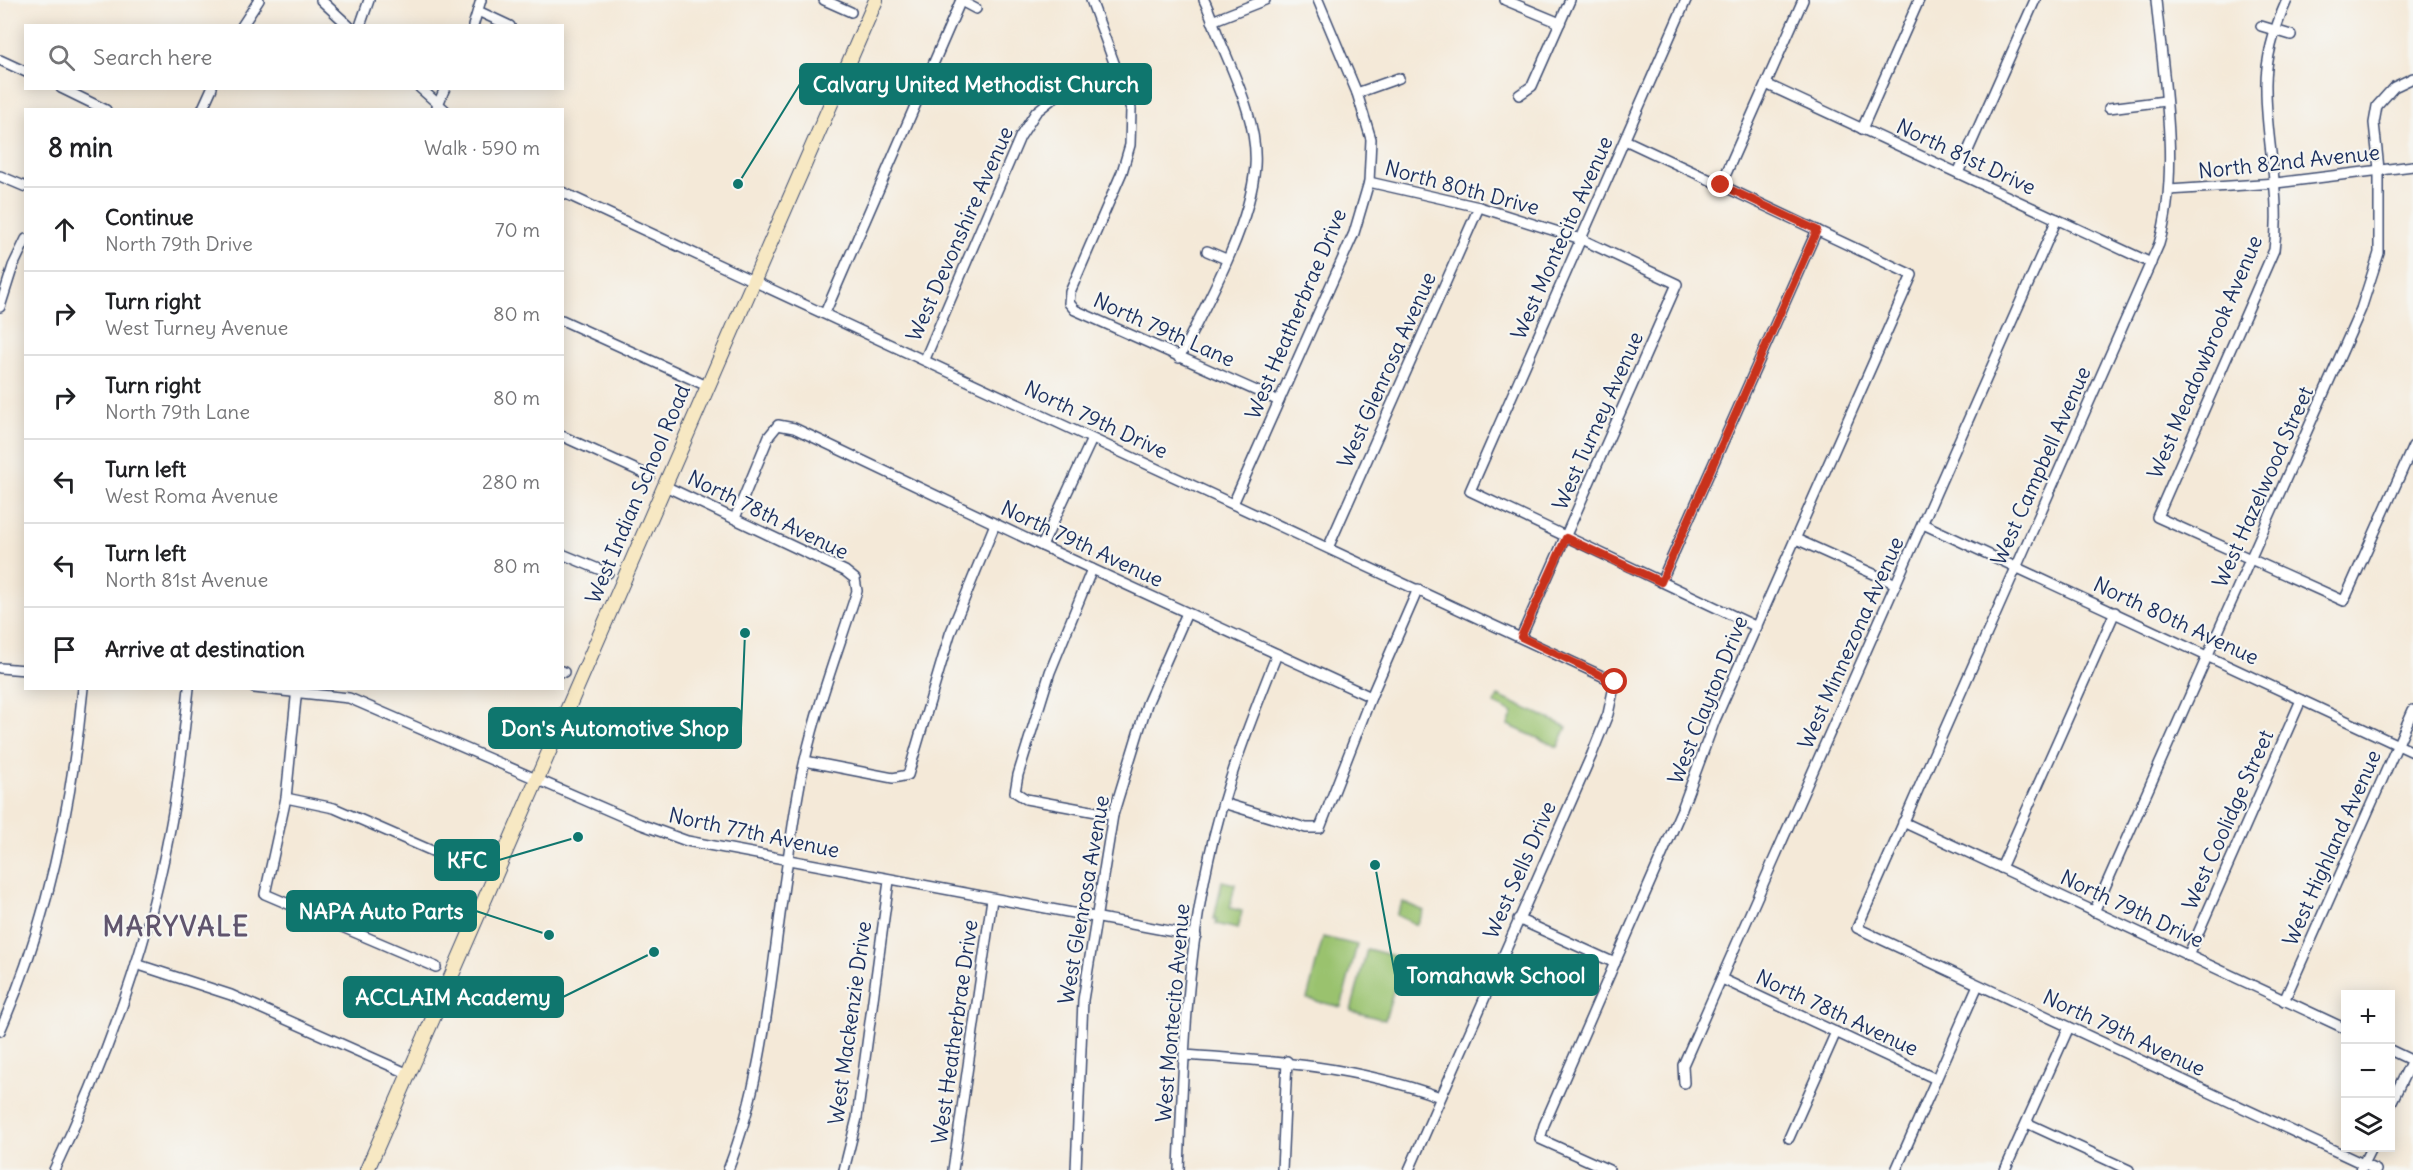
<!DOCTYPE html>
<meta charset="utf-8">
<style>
:root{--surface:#fff;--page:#f2f2f2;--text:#202124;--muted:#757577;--line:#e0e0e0}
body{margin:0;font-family:Delius,sans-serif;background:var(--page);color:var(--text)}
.controls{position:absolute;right:18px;bottom:18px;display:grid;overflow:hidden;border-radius:0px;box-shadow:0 3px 15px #0003}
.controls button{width:54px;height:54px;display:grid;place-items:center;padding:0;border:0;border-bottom:2px solid var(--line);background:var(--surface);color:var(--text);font:30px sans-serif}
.stop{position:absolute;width:18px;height:18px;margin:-14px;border:4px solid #c8321e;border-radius:50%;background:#fff}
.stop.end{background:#c8321e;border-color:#fff;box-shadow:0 2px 6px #0008}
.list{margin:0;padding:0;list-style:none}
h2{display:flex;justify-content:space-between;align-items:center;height:78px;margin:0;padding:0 24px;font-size:26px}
h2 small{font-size:20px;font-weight:400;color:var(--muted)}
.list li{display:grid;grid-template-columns:39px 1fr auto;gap:18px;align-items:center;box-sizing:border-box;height:84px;padding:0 24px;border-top:2px solid var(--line)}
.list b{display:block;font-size:22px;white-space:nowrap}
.list p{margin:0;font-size:20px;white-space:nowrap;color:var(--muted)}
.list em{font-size:20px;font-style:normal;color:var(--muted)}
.icon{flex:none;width:33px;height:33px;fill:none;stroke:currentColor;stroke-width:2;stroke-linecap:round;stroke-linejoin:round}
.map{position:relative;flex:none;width:2413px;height:1170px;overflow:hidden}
.search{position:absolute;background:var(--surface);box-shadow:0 3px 15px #0003;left:24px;top:24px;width:540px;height:66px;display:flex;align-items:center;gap:15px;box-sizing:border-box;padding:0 21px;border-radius:0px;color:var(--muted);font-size:22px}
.panel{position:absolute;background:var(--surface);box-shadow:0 3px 15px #0003;left:24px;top:108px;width:540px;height:582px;border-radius:0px}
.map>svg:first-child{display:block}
.green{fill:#9ac26e;stroke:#5a7866;stroke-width:1.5}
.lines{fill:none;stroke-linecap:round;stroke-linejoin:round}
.minor-casing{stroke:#3c4b70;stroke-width:12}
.secondary-casing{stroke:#3c4b70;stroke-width:16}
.minor{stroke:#fff;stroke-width:9}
.secondary{stroke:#f7e8c3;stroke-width:14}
.route{stroke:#c8321e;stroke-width:8}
.labels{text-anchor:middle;stroke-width:4.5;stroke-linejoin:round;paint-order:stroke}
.street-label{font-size:21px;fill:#1b2f5e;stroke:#f6f6f2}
.district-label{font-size:27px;font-weight:bold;letter-spacing:1.5px;fill:#60556e;stroke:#f6f6f2}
.leader{fill:none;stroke:#0f766e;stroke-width:2}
.callout-dot{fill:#0f766e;stroke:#f6f6f2;stroke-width:2}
.callout{fill:#0f766e;stroke:#0f766e;stroke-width:2}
.callout-label{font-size:22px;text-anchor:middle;font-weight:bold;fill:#fff}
</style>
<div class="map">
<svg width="2413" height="1170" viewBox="0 0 2413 1170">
<rect width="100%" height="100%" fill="#f6f6f2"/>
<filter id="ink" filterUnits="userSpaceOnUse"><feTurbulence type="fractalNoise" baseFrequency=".0167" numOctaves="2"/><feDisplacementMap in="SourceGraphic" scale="12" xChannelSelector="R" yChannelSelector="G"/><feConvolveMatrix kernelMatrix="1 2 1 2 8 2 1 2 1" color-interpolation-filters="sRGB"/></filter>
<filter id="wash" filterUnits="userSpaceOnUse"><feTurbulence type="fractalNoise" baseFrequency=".008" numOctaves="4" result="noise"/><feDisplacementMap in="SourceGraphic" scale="24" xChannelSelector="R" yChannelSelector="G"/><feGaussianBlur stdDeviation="1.35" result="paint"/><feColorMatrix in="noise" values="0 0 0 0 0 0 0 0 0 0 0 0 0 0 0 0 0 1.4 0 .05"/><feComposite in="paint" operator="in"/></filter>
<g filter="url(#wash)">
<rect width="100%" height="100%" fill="#f4e9d8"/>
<!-- green -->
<g class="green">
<polygon points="1498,696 1567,727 1558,747 1508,725 1513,713 1494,704"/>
<polygon points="1222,881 1235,884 1230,908 1242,911 1238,929 1216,924 1217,919 1214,919"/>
<polygon points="1403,902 1424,911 1417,925 1396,915"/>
<polygon points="1323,937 1357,945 1341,1007 1307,999"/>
<polygon points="1367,949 1403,958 1385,1020 1351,1011"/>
</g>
</g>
<g filter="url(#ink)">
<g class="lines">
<defs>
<g id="minor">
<polyline points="321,0 349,26"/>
<polyline points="824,0 851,12"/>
<polyline points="1091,0 1131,109 1130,145 1122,172 1070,292 1069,303 1075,310 1279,401"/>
<polyline points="1505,0 1560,23"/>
<polyline points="1686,0 1470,491 1757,627"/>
<path d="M2156,0C2163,76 2181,170 2159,244L1857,928L2376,1170"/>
<path d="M2287,0C2275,27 2265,59 2266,89C2266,144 2282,196 2274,250L2157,517L2344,601L2413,446"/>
<polyline points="961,1 976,9"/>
<polyline points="478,11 510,26"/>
<polyline points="1212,21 1265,0"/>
<polyline points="242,26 259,0"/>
<polyline points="360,26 369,0"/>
<polyline points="473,26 481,0"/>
<polyline points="2261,26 2291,35"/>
<polyline points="0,60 26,72"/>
<polyline points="1766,84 2151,263"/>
<polyline points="819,85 836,93"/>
<polyline points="61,88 106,110"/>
<polyline points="420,88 445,110"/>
<polyline points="1357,93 1399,78"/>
<polyline points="1519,95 1532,86 1570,0"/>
<polyline points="437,107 445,88"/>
<polyline points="2109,108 2165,101"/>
<polyline points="202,110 212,88"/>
<polyline points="1862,129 1919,0"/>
<polyline points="1958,173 2035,0"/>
<polyline points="0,176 26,187"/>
<polyline points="1369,182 1479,207 1581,239 1677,284 1521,637"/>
<polyline points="1721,185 1803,0"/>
<polyline points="2169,190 2276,183 2413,166"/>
<polyline points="562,192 1615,682 1608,714 1592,754 1409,1170"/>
<polyline points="1207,251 1226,259"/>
<polyline points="0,307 13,266 26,239"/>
<polyline points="825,313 961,0"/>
<polyline points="562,320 707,386"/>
<path d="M1179,358C1206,305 1251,225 1255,166C1258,123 1235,77 1219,38C1214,26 1210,12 1204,0"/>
<polyline points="925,359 1020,137 1036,112 1056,96 1120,73"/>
<polyline points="562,436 650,476"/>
<path d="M665,486L845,571L855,579L857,591C839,647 818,703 805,760C797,793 793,826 788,859C771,964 767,1070 728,1170"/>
<polyline points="1233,504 1354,233 1369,182 1371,139 1357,93 1318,0"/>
<polyline points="735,518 769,436 778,425 794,428 1042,546 1371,697"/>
<polyline points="1923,524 2413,752"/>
<polyline points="1796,539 1896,584"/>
<polyline points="1042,546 1092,439"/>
<polyline points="1328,548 1479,207"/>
<polyline points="562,554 608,573"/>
<polyline points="1092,569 1050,672 1018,775 1015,792 1026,799 1113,815"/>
<polyline points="1661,582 1817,230"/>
<polyline points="0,668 26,670"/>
<polyline points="562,671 564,672"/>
<polyline points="254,688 349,698 640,824 687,841 1196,936"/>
<polyline points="297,688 286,798 265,894 436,967"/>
<polyline points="805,761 893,778 908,775 950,634 995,524"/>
<polyline points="286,798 334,808 478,871"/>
<polyline points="1223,803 1306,828 1320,828 1371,697 1418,589"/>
<polyline points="1903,822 2346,1029"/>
<polyline points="2001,868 2115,612"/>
<polyline points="2094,912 2361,309 2379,253 2379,169 2374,123 2377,106 2394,87 2413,78"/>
<polyline points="1518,919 1615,963"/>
<polyline points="2188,956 2301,700"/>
<polyline points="136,964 231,995 409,1074"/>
<polyline points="1722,979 1936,1079"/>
<polyline points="2284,1001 2413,710"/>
<path d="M0,1031C47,924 72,804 83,688"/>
<polyline points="2390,1050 2413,1061"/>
<path d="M1184,1055C1274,1061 1355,1066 1440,1097"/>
<polyline points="1684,1083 1683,1065 2057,219"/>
<polyline points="2390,1105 2412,1060"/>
<polyline points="2027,1123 2129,1170"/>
<polyline points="1789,1138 1836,1032"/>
<path d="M54,1170C106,1061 148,947 170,829C179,783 184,735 189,688"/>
<polyline points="844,1170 857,1118 889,881"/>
<polyline points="953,1170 992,899"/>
<polyline points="1076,1170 1083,1000 1113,815 1147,704 1187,613"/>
<path d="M1179,1170C1183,1067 1186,962 1208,862C1223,790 1250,722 1277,654"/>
<polyline points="1282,1170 1287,1061"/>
<polyline points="1609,1170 1540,1139 1544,1125 1682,809 1715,720 1912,275 1625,140"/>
<polyline points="1896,1170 1978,985"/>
<polyline points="2005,1170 2069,1027"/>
<polyline points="2360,1170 2371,1148"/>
</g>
<polyline id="secondary" points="367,1170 876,0"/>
</defs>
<!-- minor casing -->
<use href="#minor" class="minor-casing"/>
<!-- secondary casing -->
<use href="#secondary" class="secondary-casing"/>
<!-- minor -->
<use href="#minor" class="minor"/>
<!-- secondary -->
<use href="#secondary" class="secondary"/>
</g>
</g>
<g class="lines" filter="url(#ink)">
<!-- route -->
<polyline class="route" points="1615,682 1521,637 1566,538 1661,582 1817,230 1721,185"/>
</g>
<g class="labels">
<!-- street labels -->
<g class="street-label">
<text transform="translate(1966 157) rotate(25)" y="7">North 81st Drive</text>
<text transform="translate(2289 162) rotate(-6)" y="7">North 82nd Avenue</text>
<text transform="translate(1462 188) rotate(15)" y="7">North 80th Drive</text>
<text transform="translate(960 234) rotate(-66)" y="7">West Devonshire Avenue</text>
<text transform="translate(1562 238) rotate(-66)" y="7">West Montecito Avenue</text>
<text transform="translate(1296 314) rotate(-67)" y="7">West Heatherbrae Drive</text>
<text transform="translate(1164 330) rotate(24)" y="7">North 79th Lane</text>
<text transform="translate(2205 357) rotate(-67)" y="7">West Meadowbrook Avenue</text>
<text transform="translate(1387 370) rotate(-66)" y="7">West Glenrosa Avenue</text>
<text transform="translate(1096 420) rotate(25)" y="7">North 79th Drive</text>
<text transform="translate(1598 421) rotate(-66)" y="7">West Turney Avenue</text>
<text transform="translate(2041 466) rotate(-66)" y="7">West Campbell Avenue</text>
<text transform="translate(2263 487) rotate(-66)" y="7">West Hazelwood Street</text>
<text transform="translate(638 494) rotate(-67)" y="7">West Indian School Road</text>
<text transform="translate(768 515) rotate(26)" y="7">North 78th Avenue</text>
<text transform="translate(1082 544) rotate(25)" y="7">North 79th Avenue</text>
<text transform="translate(2176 621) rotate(25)" y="7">North 80th Avenue</text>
<text transform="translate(1851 643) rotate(-66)" y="7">West Minnezona Avenue</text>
<text transform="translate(1708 700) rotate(-68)" y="7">West Clayton Drive</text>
<text transform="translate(2228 820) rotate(-66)" y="7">West Coolidge Street</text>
<text transform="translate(754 833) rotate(12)" y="7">North 77th Avenue</text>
<text transform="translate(2332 848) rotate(-66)" y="7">West Highland Avenue</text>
<text transform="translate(1520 870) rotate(-66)" y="7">West Sells Drive</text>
<text transform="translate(1084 900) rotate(-80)" y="7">West Glenrosa Avenue</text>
<text transform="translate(2132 909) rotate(25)" y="7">North 79th Drive</text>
<text transform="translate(1173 1013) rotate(-85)" y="7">West Montecito Avenue</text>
<text transform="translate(1837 1013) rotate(25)" y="7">North 78th Avenue</text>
<text transform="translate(850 1023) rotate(-82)" y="7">West Mackenzie Drive</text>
<text transform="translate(955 1032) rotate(-82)" y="7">West Heatherbrae Drive</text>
<text transform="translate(2124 1033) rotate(25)" y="7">North 79th Avenue</text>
</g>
<!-- district labels -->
<g class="district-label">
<text x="176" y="936">MARYVALE</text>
</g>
</g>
<!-- callouts -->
<path class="leader" d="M738 184L800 84M745 633L741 728M578 837L499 860M549 935L476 911M1375 865L1395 975M654 952L563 997"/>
<g class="callout-dot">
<circle cx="738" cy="184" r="6"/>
<circle cx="745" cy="633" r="6"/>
<circle cx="578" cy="837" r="6"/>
<circle cx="549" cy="935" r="6"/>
<circle cx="1375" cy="865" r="6"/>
<circle cx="654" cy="952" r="6"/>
</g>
<g class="callout">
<rect x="800" y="64" width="351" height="40" rx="6"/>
<rect x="489" y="708" width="252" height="40" rx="6"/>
<rect x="435" y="840" width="64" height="40" rx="6"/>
<rect x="287" y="891" width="189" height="40" rx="6"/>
<rect x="1395" y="955" width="203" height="40" rx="6"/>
<rect x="344" y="977" width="219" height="40" rx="6"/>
</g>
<g class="callout-label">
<text x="976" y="92">Calvary United Methodist Church</text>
<text x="615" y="736">Don's Automotive Shop</text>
<text x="467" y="868">KFC</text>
<text x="381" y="919">NAPA Auto Parts</text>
<text x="1496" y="983">Tomahawk School</text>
<text x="453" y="1005">ACCLAIM Academy</text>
</g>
</svg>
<div class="controls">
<button>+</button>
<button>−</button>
<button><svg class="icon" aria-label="layers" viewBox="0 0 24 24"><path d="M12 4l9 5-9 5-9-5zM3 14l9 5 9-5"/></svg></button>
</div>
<div class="stop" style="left:1615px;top:682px"></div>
<div class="stop end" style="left:1721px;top:185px"></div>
<div class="search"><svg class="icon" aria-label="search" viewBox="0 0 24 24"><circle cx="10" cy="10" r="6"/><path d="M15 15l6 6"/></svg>Search here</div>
<section class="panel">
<h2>8 min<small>Walk · 590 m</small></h2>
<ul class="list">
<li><svg class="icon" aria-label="ahead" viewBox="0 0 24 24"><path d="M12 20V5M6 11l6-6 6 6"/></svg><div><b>Continue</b><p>North 79th Drive</p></div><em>70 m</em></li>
<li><svg class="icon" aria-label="right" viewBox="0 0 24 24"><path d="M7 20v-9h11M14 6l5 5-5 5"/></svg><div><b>Turn right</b><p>West Turney Avenue</p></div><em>80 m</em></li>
<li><svg class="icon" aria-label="right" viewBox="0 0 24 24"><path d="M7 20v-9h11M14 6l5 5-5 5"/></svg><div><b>Turn right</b><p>North 79th Lane</p></div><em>80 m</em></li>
<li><svg class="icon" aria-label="left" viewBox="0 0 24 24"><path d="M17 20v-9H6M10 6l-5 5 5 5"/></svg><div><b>Turn left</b><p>West Roma Avenue</p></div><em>280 m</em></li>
<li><svg class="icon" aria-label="left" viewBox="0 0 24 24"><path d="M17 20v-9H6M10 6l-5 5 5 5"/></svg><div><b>Turn left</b><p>North 81st Avenue</p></div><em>80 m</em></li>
<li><svg class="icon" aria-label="arrive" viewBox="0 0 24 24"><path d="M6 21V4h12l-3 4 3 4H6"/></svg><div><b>Arrive at destination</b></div></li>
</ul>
</section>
</div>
